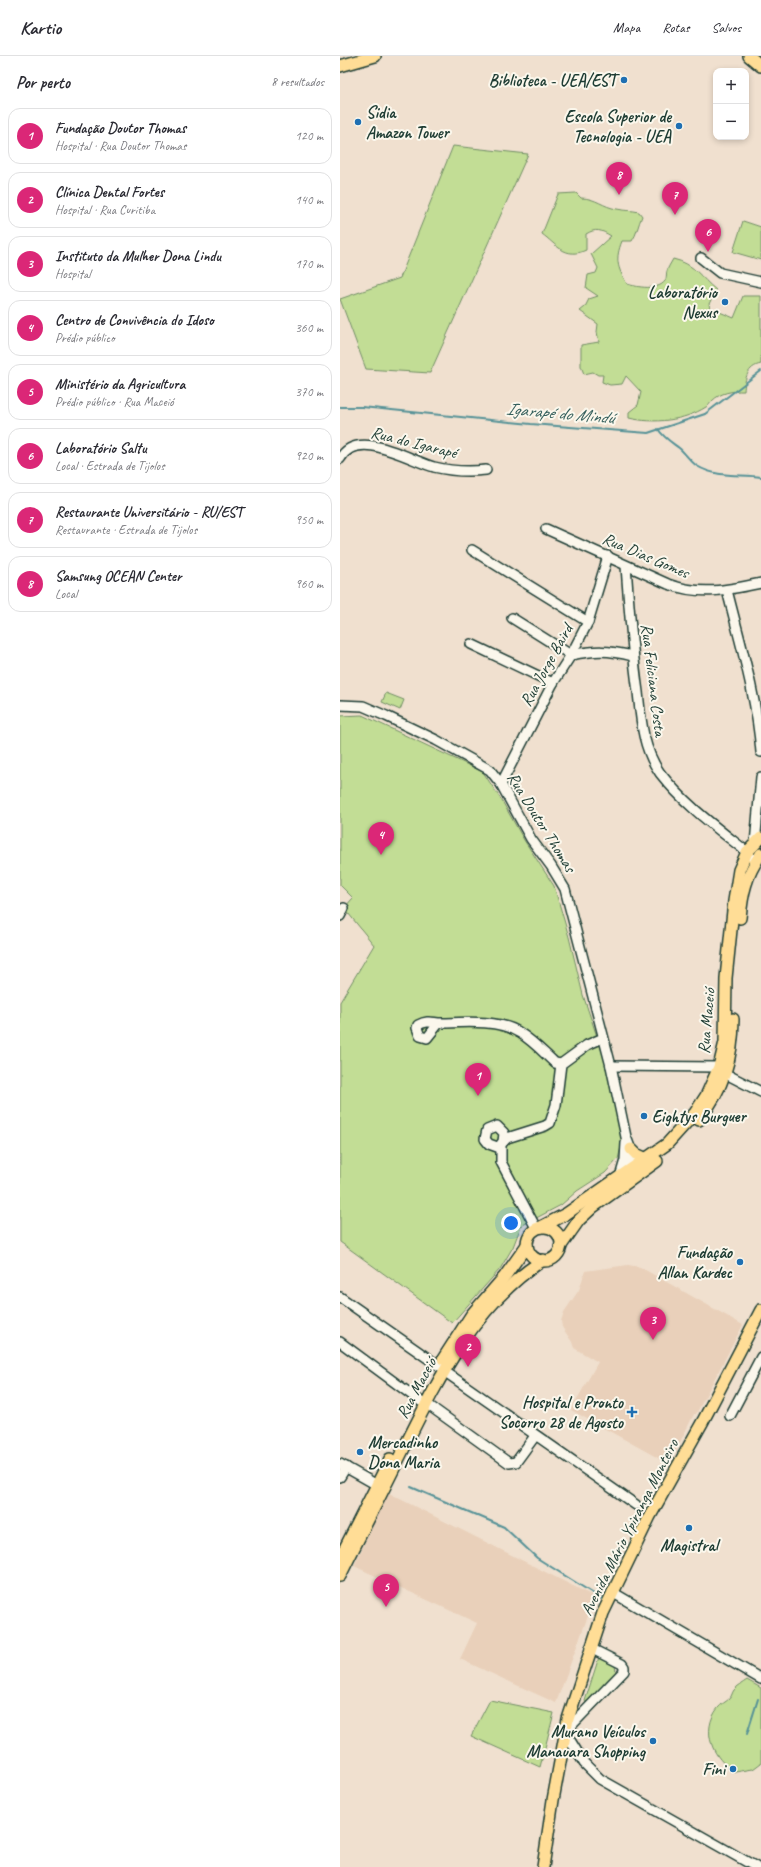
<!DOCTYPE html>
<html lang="pt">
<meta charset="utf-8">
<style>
:root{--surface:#fff;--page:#f7f7f7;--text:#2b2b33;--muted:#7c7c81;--line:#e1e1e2;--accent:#db2777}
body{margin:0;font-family:Caveat,sans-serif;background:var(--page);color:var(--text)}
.controls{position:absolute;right:12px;top:12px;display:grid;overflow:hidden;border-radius:8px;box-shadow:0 2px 6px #0003}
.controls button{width:36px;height:36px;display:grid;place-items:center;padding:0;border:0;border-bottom:1px solid var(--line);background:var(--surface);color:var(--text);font:20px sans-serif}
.you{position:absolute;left:171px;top:1167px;width:14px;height:14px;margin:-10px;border:3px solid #fff;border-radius:50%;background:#1a73e8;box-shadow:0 0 0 6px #1a73e833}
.badge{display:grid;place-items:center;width:26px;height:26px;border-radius:50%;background:var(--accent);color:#fff;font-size:13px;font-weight:700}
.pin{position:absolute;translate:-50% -33px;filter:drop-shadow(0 1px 2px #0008)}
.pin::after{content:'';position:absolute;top:21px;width:14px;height:12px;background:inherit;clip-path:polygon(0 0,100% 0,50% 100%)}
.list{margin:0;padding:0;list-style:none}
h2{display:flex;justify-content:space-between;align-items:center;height:52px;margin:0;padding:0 16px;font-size:17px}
h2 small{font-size:13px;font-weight:400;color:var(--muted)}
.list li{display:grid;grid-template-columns:26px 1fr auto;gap:12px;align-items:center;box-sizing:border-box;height:56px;margin:0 8px 8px;padding:0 8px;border:1px solid var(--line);border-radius:12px}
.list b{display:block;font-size:15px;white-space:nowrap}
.list p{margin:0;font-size:13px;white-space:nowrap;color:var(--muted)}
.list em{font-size:13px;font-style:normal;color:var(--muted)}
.map{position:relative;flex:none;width:421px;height:1811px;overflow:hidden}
header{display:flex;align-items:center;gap:24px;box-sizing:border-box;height:56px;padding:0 20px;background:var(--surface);border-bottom:1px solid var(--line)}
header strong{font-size:19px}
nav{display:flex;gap:22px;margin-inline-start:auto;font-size:14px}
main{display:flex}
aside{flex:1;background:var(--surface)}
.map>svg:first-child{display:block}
.built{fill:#e9d0ba}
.green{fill:#c2dd95;stroke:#708d64}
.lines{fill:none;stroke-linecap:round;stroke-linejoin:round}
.stream{stroke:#579297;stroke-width:2}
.minor-casing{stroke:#1f3d34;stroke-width:12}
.major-casing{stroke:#1f3d34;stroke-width:14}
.minor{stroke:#fbf7ec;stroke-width:9}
.major{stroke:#ffdd96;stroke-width:11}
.poi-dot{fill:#1f6fb2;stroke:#fbf7ec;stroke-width:1.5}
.labels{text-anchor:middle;stroke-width:4;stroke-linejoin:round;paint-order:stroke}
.poi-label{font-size:17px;font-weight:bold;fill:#1f3d34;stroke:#fbf7ec;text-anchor:end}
.street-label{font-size:17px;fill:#1f3d34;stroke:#fbf7ec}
.water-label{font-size:18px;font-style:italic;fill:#36605d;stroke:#fbf7ec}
</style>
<header>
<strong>Kartio</strong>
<nav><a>Mapa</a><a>Rotas</a><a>Salvos</a></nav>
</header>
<main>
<aside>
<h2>Por perto<small>8 resultados</small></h2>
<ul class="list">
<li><span class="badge">1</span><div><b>Fundação Doutor Thomas</b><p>Hospital · Rua Doutor Thomas</p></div><em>120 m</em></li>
<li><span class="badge">2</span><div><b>Clínica Dental Fortes</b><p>Hospital · Rua Curitiba</p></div><em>140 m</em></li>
<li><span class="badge">3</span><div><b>Instituto da Mulher Dona Lindu</b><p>Hospital</p></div><em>170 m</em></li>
<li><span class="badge">4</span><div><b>Centro de Convivência do Idoso</b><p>Prédio público</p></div><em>360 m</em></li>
<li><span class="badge">5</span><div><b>Ministério da Agricultura</b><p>Prédio público · Rua Maceió</p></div><em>370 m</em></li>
<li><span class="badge">6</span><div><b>Laboratório Saltu</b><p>Local · Estrada de Tijolos</p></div><em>920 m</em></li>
<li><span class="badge">7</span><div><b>Restaurante Universitário - RU/EST</b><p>Restaurante · Estrada de Tijolos</p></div><em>950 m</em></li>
<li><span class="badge">8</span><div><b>Samsung OCEAN Center</b><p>Local</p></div><em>960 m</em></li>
</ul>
</aside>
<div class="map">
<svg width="421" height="1811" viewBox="0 0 421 1811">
<rect width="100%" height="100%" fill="#f0e0cf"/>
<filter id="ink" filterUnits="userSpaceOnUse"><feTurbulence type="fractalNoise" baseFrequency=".025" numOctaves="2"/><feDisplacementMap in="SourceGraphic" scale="8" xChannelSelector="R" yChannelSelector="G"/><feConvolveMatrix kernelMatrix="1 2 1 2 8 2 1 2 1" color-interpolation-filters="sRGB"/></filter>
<g filter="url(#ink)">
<!-- built -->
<g class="built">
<polygon points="288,1209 300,1211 403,1269 356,1358 354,1358 329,1408 231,1354 258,1306 234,1292 232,1286 222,1271 221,1265 224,1256 239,1234 245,1215"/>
<polygon points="48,1437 255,1541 216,1647 120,1603 137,1567 14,1510"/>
</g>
<!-- green -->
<g class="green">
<polygon points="113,90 188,98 90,317 26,313 0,243 60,222"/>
<path d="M236,137L241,142C256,142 263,151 277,153C285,155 292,154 299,156L302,160C298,169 297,178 292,185H282C275,203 277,211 287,228C297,231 318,235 325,225C327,222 326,218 327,215C328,211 331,207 333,203C355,208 360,221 376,234L369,248L370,252L394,262L403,240H421V308C407,311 405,322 404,335C392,335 381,336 372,345C370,347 369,350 366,351C344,365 314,368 289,362V356L298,349L301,336L286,320L282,328L270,329L262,326L263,319H258L253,316L244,318L241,310V289L259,286L257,276L258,268L240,255L245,251L249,243L258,240L246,232L248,219L256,217L258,212L251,198L271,180C261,174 256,172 246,178V194C225,204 216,188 202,178L218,138Z"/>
<polygon points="403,165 421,171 421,204 393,196"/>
<polygon points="46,637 64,644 60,654 42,646"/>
<polygon points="22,659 143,716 162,745 184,784 214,830 229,881 243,939 271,1022 283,1083 278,1103 265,1117 237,1135 221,1149 181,1170 173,1191 160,1213 112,1267 0,1186 0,946 34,889 4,852 13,842 0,829 0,660"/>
<polygon points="259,1601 275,1609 276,1617 247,1648 245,1645"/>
<path d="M407,1624L421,1632V1707L413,1713L395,1716C373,1703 360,1675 378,1652C381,1648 386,1646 390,1642C392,1639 392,1637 394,1634C397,1630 403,1627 407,1624Z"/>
<polygon points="150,1644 214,1657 200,1711 131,1680"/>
</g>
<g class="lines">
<!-- stream -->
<g class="stream">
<polyline points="0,351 22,351 191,368 308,377 365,358 421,315"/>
<path d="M318,373C324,382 331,386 339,392C345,397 350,405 357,410C377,422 399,418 421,421"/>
<polyline points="71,1431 164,1471 197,1502 265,1545"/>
<polyline points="407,1678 418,1643"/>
</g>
<defs>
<g id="minor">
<polyline points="361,202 380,217 421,226"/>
<path d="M0,403C17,371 69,404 94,411C111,415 129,416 146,414"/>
<path d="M206,473L328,528C360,540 388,534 421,527"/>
<polyline points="132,494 248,566"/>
<path d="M286,510C289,552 292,594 298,636C301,665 303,693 320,717C344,748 377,772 407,796L415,806"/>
<path d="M387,534C400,586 417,642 421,696"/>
<path d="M172,562L231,599C256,594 267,594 293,600"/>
<polyline points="131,588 213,627"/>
<path d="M0,649L23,650L46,660L96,684L150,714L161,728L191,783L211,810L225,833L271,1010L286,1081C291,1093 295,1104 291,1116"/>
<polyline points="161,728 213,627 231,599 248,566 268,500"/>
<polyline points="415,788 421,721"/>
<polyline points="0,860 4,852"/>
<path d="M99,967L87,982L80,980L77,972L78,969C90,963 93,968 105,967C127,966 161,964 180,977C193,985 204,997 215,1007L221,1008"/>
<polyline points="271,1010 379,1011"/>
<polyline points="386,1018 421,1036"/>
<polyline points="160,1092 149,1088 145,1083 147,1074 157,1070 164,1077 163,1086"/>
<polyline points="280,1121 285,1104 286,1087"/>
<polyline points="196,1172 161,1106 161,1088 167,1082 205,1070 210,1067 216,1049 221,1008 247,989 263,982"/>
<polyline points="0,1241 99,1310"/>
<polyline points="0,1286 80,1345"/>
<polyline points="104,1315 296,1449"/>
<polyline points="87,1348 169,1407 176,1406 195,1380"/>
<polyline points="390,1360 421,1301"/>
<polyline points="0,1408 37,1429"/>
<polyline points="0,1421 6,1411"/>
<polyline points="272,1536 421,1623"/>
<polyline points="250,1592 282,1608 284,1611 284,1615 225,1676 244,1707 260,1723 416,1811"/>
</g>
<g id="major">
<polyline points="409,0 421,10"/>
<polyline points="0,10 35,0"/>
<path d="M400,862C402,838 406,819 421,798"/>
<path d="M359,1064C383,1033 393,1002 393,963"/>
<polyline points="291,1093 296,1098 307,1103"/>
<polyline points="201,1171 226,1158 327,1088 355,1057 366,1040 379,1011 385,986 386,922 394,845 399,814 407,796 421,782"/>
<circle cx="204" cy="1188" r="17"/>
<polyline points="220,1191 239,1164 253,1151 317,1105"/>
<polyline points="103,1303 132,1258 165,1220 187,1189"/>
<polyline points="0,1502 50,1403"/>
<path d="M0,1520C21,1477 43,1435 64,1392C99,1322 135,1248 203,1204"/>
<polyline points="203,1811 213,1744 228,1663 263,1557 310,1460 363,1365 421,1254"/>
</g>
</defs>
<!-- minor casing -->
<use href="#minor" class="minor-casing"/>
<!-- major casing -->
<use href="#major" class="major-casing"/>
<!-- minor -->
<use href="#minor" class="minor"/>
<!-- major -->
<use href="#major" class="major"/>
</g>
</g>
<!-- markers -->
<g class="poi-dot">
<circle cx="284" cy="24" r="4"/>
<circle cx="18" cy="66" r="4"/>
<circle cx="339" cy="70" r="4"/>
<circle cx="385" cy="246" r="4"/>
<circle cx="304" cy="1060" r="4"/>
<circle cx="400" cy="1206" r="4"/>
<path d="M290 1350h4v4h4v4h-4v4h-4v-4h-4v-4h4z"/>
<circle cx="20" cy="1396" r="4"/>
<circle cx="349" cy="1472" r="4"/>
<circle cx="313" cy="1685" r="4"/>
<circle cx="393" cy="1713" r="4"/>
</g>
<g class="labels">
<!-- poi labels -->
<g class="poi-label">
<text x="276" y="30">Biblioteca - UEA/EST</text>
<text x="26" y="62" text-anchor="start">Sidia<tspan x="26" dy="20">Amazon Tower</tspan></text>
<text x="331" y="66">Escola Superior de<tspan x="331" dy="20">Tecnologia - UEA</tspan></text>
<text x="377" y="242">Laboratório<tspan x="377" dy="20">Nexus</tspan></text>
<text x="312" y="1066" text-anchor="start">Eightys Burguer</text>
<text x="392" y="1202">Fundação<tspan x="392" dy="20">Allan Kardec</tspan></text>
<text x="283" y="1352">Hospital e Pronto<tspan x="283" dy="20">Socorro 28 de Agosto</tspan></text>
<text x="28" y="1392" text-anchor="start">Mercadinho<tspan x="28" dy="20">Dona Maria</tspan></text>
<text x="349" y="1495" text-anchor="middle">Magistral</text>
<text x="305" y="1681">Murano Veículos<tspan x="305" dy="20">Manauara Shopping</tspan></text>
<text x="385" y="1719">Fini</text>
</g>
<!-- street labels -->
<g class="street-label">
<text transform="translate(74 386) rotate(14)" y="6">Rua do Igarapé</text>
<text transform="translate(306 499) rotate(23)" y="6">Rua Dias Gomes</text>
<text transform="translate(206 609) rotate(-61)" y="6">Rua Jorge Baird</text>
<text transform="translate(314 624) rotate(83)" y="6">Rua Feliciana Costa</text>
<text transform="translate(202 766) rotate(58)" y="6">Rua Doutor Thomas</text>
<text transform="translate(366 965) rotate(-85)" y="6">Rua Maceió</text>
<text transform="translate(76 1332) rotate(-62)" y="6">Rua Maceió</text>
<text transform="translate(289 1471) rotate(-63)" y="6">Avenida Mário Ypiranga Monteiro</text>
</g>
<!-- water labels -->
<g class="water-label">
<text transform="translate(220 357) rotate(5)" y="6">Igarapé do Mindú</text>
</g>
</g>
</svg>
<div class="controls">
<button>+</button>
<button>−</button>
</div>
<div class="you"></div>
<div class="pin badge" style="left:138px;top:1040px">1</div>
<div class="pin badge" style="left:128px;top:1311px">2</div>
<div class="pin badge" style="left:313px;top:1284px">3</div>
<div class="pin badge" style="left:41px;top:799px">4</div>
<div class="pin badge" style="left:46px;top:1551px">5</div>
<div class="pin badge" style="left:368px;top:196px">6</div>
<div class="pin badge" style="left:335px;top:159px">7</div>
<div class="pin badge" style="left:279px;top:139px">8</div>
</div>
</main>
